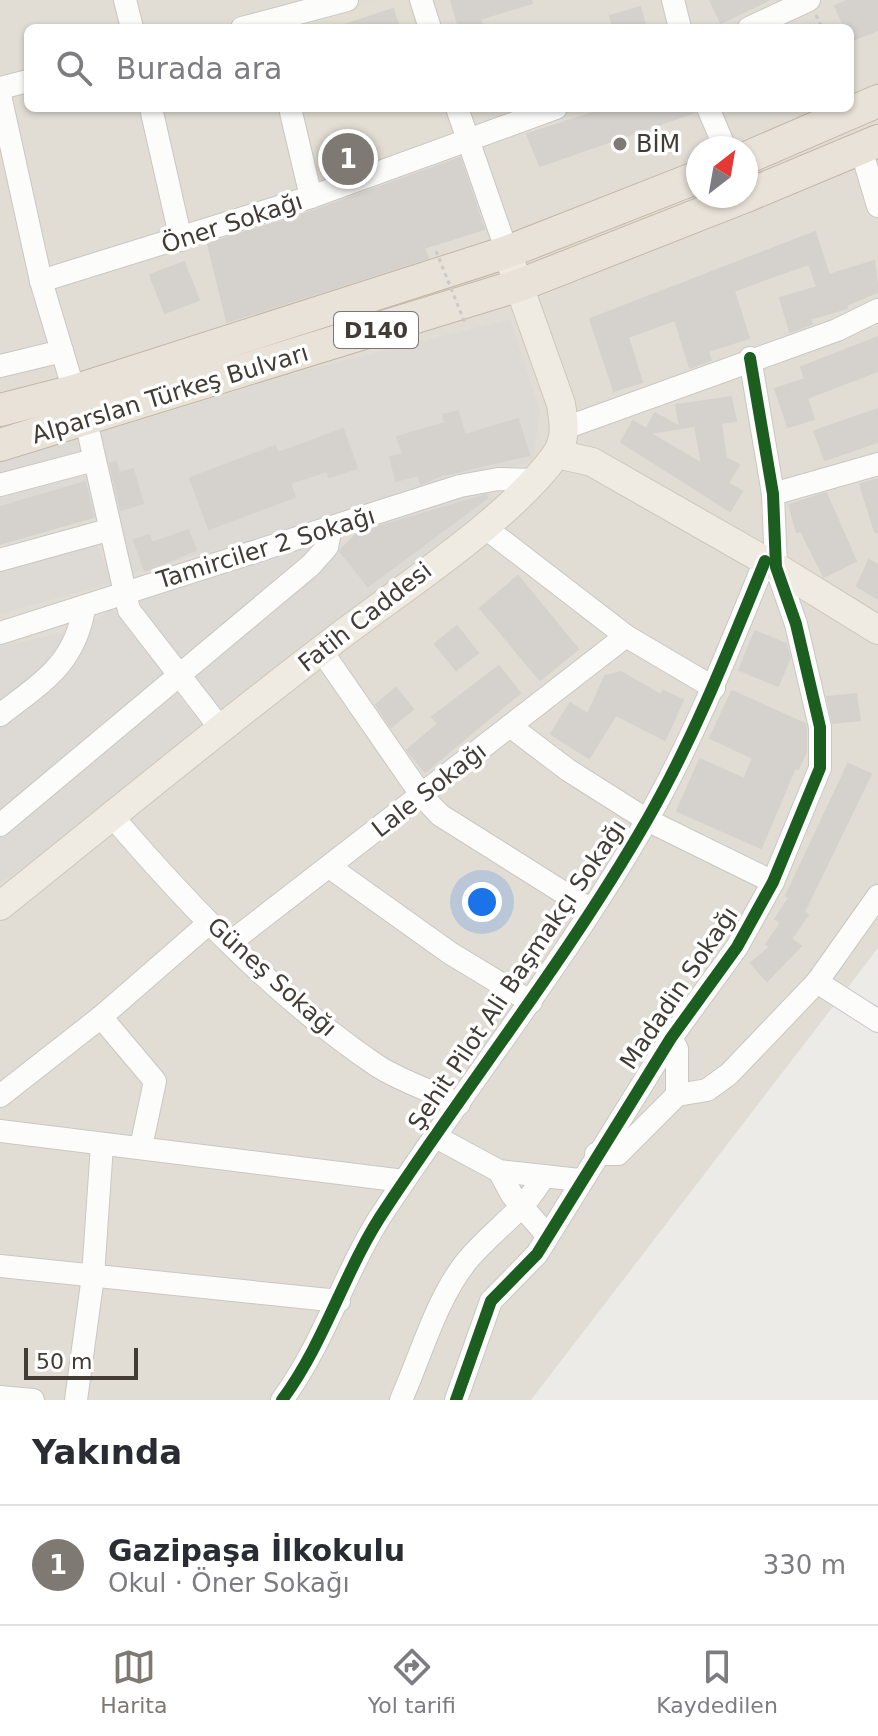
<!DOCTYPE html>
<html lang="tr">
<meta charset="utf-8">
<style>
:root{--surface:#fff;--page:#f7f7f7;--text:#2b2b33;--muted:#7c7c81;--line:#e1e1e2;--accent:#7e7973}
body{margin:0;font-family:"DejaVu Sans",sans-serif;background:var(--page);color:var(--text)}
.compass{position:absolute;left:686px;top:136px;width:72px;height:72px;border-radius:50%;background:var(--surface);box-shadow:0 2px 6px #0004;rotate:31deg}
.scale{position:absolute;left:24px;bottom:20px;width:114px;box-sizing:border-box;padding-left:8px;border:4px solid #423c35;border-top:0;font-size:22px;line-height:28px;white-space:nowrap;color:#423c35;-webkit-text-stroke:6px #fff;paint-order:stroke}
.you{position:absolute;left:482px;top:902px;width:28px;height:28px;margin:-20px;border:6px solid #fff;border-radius:50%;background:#1a73e8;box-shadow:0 0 0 12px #1a73e833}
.badge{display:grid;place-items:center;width:52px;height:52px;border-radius:50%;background:var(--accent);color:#fff;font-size:26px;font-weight:700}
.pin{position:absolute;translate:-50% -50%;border:4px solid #fff;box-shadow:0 2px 8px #0006}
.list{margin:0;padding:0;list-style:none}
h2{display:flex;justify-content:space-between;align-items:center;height:104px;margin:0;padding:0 32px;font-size:34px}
h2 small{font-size:26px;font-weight:400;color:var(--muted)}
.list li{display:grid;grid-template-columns:52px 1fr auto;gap:24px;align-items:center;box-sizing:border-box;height:120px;padding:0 32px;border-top:2px solid var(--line)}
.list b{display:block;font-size:30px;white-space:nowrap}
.list p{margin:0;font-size:26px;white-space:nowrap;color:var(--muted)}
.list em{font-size:26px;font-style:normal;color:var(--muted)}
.icon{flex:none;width:44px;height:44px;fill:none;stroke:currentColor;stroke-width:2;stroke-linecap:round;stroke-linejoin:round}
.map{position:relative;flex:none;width:878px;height:1400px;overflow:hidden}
.search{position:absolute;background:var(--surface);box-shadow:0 2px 6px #0004;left:24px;right:24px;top:24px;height:88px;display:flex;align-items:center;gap:20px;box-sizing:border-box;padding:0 28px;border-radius:12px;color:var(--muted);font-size:30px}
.sheet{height:224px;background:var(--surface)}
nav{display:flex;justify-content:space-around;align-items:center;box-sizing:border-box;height:112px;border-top:2px solid var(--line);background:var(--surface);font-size:22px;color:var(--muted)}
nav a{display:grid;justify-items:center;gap:4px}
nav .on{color:var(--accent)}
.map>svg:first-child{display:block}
.residential{fill:#e1ddd5;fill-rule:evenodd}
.industrial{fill:#dddad5}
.education{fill:#e3ded3}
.building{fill:#d5d2ce;stroke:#d5d2cd;stroke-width:2;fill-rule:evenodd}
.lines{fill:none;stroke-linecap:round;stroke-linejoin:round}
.minor-casing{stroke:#cac7c3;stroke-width:24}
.major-casing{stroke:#cec6b6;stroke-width:30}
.highway-casing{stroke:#c3b6a4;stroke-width:34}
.path{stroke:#cccac6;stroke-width:3;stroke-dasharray:4 4;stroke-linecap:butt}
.minor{stroke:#fcfcfb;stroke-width:22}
.major{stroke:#efebe3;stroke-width:28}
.highway{stroke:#e9e2d9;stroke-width:32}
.path-bridge{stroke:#cccac6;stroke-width:3;stroke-dasharray:4 4;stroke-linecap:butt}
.cycleway-casing{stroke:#fff;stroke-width:17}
.cycleway{stroke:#1b5e20;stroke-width:12}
.poi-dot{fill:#7e7973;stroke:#fff;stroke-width:3}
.labels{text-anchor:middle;stroke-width:7;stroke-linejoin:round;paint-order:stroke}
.shield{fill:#fff;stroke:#7b7672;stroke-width:2}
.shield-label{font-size:22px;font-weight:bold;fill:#423c35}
.poi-label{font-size:24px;fill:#423c35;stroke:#fff;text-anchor:start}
.street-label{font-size:24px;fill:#423c35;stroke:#fff}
</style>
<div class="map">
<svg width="878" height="1400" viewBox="0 0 878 1400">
<rect width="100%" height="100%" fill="#edebe7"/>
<!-- residential -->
<path class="residential" d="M0,0H878V948L531,1400H0ZM28,28H850V108H28ZM698,148H746V196H698Z"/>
<!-- industrial -->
<g class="industrial">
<polygon points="510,319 540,411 533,461 126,575 97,433 306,370"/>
<polygon points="78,437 100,516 0,543 0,457"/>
<polygon points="486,486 496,499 283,664 222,717 189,672 373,520"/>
<polygon points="95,540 112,583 0,614 0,567"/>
<polygon points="311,540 319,550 180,661 129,598"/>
<polygon points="112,609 169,672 0,816 0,727 50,683 90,634 88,624"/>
<polygon points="79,629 54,669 0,705 0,647"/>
<polygon points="170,685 203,727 92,820 0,883 0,829"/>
</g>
<!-- education -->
<g class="education">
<polygon points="380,0 407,0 416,28 288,28"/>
<polygon points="296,108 440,108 450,139 318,179"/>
</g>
<!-- building -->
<g class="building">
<polygon points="451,0 531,0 532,3 480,19 483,28 459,28"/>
<polygon points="710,0 769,0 721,23"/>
<polygon points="849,0 878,0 878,30 850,41 850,28 845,28 835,6"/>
<polygon points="640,7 646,28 613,28 610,16"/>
<polygon points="393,9 399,28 341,28 341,26"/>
<polygon points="608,108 694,108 695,112 540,166 527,134"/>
<polygon points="460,158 484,229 424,248 428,258 227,322 208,244 316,210"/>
<polygon points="815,232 829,275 874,261 878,292 846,305 847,308 810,319 812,324 790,332 780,298 817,287 809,264 771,277 734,291 749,338 708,351 711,360 690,368 675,320 628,337 642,382 614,391 590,319"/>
<polygon points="184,262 199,300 165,313 150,275"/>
<polygon points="878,337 878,371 807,398 814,419 788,427 775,389 805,379 801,367"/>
<path d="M731,397L736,421L721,423L726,458L739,465L728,483L742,491L730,511L621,442L633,421L646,429L655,413L680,427L676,405ZM695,426L702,464L650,433L682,428Z"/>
<polygon points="878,409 878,442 825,460 814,431"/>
<polygon points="458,411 465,435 518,419 529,455 439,476 421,484 418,475 396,481 390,457 403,454 397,437 445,423 443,415"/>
<polygon points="343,429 357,468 329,477 327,471 290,483 295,497 209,529 190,478 275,446 278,453"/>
<polygon points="116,462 119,473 133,469 143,503 121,510 110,464"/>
<polygon points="878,479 878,532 875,532 860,484"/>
<polygon points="85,482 93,517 0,544 0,507"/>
<polygon points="826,493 856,561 824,577 801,531 797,532 789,505"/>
<polygon points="486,495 487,498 368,586 340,551 358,533"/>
<polygon points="188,530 196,550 145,571 134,540 149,535 152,543"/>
<polygon points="869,560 878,565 878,599 857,586"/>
<polygon points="518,576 578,649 540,680 480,608"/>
<polygon points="457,626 478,653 456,670 435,644"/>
<polygon points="755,631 786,644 790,658 778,686 739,670"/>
<polygon points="499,666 520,693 425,772 407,750 438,724 432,717"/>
<polygon points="621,672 661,695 663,691 683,700 665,740 616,715 589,758 551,734 570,703 588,714 605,676"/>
<polygon points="396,688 413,709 391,727 376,705"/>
<polygon points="732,691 805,724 806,729 806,752 798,769 795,768 761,848 677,811 700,759 744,779 753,758 710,738"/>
<polygon points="856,694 860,720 833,723 827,697"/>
<polygon points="848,764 871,774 804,912 808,915 791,939 801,946 767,981 751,963 770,947 766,944 781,923 775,919 789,898 786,896"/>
</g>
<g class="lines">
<defs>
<g id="minor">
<polyline points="125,0 132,28"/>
<polyline points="421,0 430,28"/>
<polyline points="673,0 680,28"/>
<polyline points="242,28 347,0"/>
<polyline points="749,28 809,0"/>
<polyline points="0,88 28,81"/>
<polyline points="0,95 41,281 74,391"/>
<polyline points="151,108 181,240"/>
<polyline points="290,108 311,197"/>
<polyline points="457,108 507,252"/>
<polyline points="708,108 725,148"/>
<polyline points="861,149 878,206"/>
<polyline points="41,281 311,197 556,108"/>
<polyline points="0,366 62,351"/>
<polyline points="86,421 129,610 221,729"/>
<polyline points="565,428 837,330 878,310"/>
<polyline points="0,485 94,460"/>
<polyline points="773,494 878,464"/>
<polyline points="483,526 626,636 714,688"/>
<polyline points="0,560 108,530"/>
<polyline points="0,633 460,486 498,479 535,480"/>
<polyline points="321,650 422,796 440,815 591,910"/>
<path d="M0,715C42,682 74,665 84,609"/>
<polyline points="510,726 568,770 647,820 773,882"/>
<path d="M112,816C190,907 276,997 376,1065C400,1081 432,1091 459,1104"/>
<polyline points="0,825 311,565 327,547 331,528"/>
<polyline points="331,868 450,953 531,1002"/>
<polyline points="231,942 626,636"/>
<polyline points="817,982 878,1021"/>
<polyline points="101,1017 155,1081 141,1147"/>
<polyline points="671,1038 677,1049 677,1095"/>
<polyline points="0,1096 101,1017 209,923"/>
<polyline points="0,1131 404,1181"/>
<polyline points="436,1137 499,1171 544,1176"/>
<polyline points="596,1154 618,1154 677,1095 707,1090 729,1074 817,982 878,896"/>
<polyline points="499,1171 512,1195 547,1235"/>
<polyline points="0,1266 339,1301"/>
<polyline points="0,1397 33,1400"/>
<polyline points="76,1400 93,1276 102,1145"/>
<path d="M282,1400C326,1341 345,1268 386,1208C472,1078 569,956 647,820C694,738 729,649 765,561"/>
<path d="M401,1400C421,1355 436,1300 466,1262C492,1230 523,1213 544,1176L579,1180"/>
<polyline points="456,1400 491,1301 537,1254 671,1038 737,947 773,882 820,768 820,727 796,624 776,567 773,494 750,358"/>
</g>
<g id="major">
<polyline points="557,454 592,462 776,567 878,630"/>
<path d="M0,906C110,818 220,727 332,642C398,591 508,521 555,456C567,439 564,423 561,404L507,252"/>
</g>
<g id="highway">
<polyline points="746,158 878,101"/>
<polyline points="746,196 878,141"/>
<polyline points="0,410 74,391 507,252 698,177"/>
<polyline points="0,445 520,285 746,196"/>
</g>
</defs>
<!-- minor casing -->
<use href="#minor" class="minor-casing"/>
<!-- major casing -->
<use href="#major" class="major-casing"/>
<!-- highway casing -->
<use href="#highway" class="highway-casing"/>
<!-- path -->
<polyline class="path" points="816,15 822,28"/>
<!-- minor -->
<use href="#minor" class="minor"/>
<!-- major -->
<use href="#major" class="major"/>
<!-- highway -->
<use href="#highway" class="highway"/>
<!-- path-bridge -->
<polyline class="path-bridge" points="436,251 465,323"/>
<defs>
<g id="cycleway">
<path d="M282,1400C326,1341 345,1268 386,1208C472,1078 569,956 647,820C694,738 729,649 765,561"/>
<polyline points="456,1400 491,1301 537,1254 671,1038 737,947 773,882 820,768 820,727 796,624 776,567 773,494 750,358"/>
</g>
</defs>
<!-- cycleway casing -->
<use href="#cycleway" class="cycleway-casing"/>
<!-- cycleway -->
<use href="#cycleway" class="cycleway"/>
</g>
<!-- markers -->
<circle class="poi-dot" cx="620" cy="144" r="8"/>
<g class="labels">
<!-- shield labels -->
<rect class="shield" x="334" y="312" width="84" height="36" rx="6"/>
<g class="shield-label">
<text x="376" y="338">D140</text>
</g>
<!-- poi labels -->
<g class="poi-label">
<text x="636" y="152">BİM</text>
</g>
<!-- street labels -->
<g class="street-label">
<text transform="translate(232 223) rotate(-18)" y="8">Öner Sokağı</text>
<text transform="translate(170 394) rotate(-17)" y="8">Alparslan Türkeş Bulvarı</text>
<text transform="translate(266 548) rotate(-17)" y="8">Tamirciler 2 Sokağı</text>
<text transform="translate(365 617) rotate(-38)" y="8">Fatih Caddesi</text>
<text transform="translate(429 790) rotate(-38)" y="8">Lale Sokağı</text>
<text transform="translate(517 975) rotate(-56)" y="8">Şehit Pilot Ali Başmakçı Sokağı</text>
<text transform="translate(272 977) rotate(42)" y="8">Güneş Sokağı</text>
<text transform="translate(679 988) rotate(-56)" y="8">Madadin Sokağı</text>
</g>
</g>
</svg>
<svg class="compass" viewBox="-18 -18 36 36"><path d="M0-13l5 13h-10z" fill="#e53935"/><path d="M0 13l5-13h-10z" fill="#7c7c81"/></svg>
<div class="scale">50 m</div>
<div class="you"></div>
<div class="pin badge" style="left:348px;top:159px">1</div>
<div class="search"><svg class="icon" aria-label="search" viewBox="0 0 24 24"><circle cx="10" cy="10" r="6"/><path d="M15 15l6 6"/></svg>Burada ara</div>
</div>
<section class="sheet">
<h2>Yakında<small></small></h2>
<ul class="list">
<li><span class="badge">1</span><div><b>Gazipaşa İlkokulu</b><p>Okul · Öner Sokağı</p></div><em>330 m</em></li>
</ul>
</section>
<nav>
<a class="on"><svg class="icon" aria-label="map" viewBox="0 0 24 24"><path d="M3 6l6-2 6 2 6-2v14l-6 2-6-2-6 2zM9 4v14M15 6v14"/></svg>Harita</a>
<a><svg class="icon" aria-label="directions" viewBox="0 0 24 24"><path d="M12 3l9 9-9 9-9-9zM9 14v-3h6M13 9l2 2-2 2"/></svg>Yol tarifi</a>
<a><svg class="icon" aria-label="saved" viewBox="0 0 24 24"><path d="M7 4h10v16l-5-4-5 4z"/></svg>Kaydedilen</a>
</nav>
